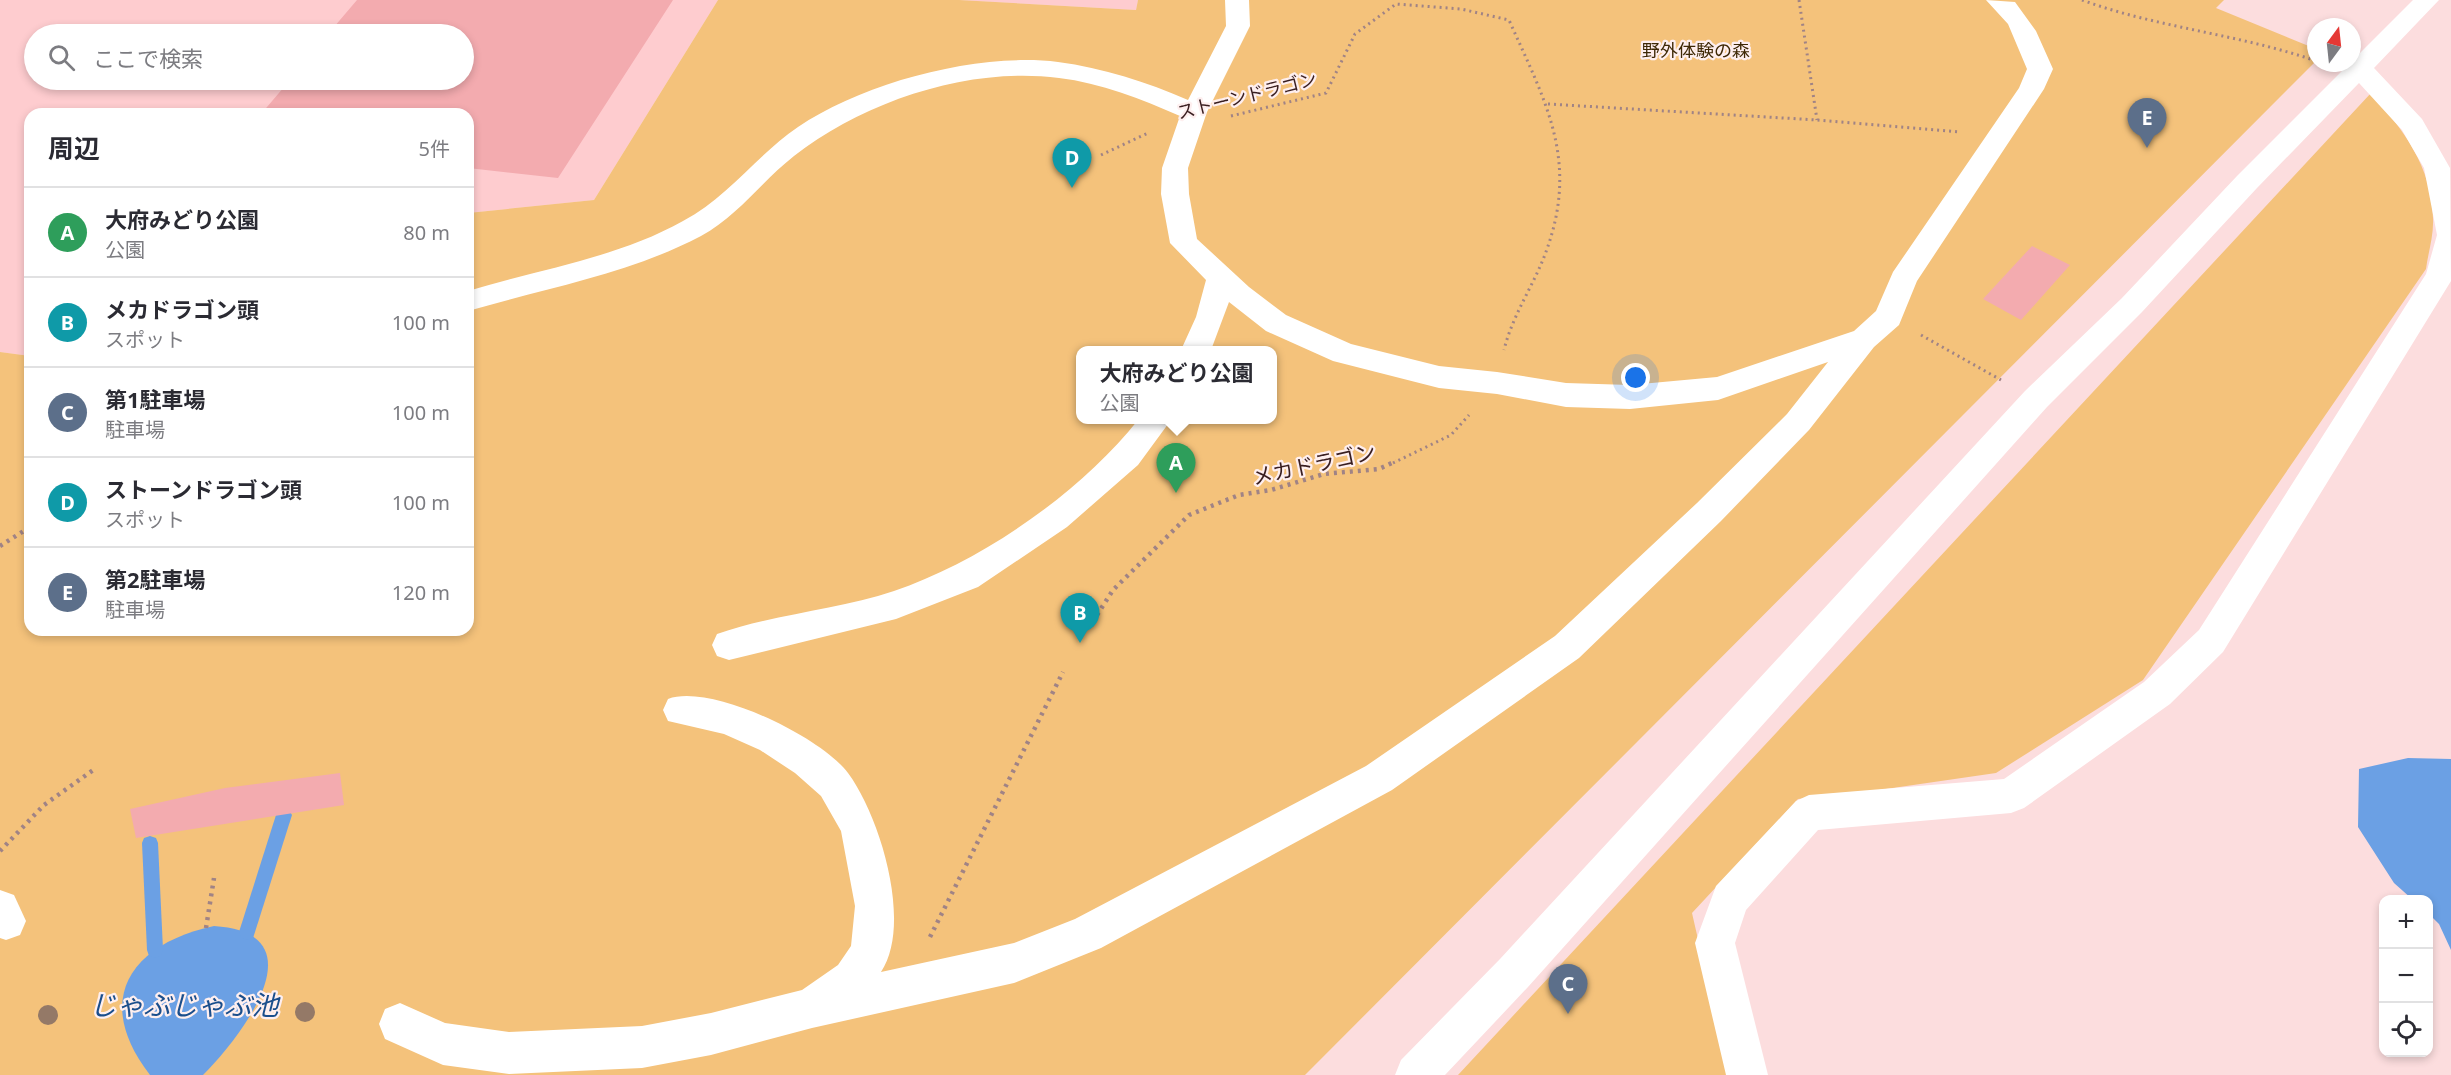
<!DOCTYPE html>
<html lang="ja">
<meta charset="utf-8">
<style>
:root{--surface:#fff;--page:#f2f2f3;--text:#2b2b33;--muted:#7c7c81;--line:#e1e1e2;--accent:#b45309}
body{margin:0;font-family:"Noto Sans","Noto Sans JP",sans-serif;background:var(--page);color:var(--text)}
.controls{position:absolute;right:18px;bottom:18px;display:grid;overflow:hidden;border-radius:12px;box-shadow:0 3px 9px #0003}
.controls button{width:54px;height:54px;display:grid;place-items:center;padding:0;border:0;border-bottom:2px solid var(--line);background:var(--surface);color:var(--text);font:30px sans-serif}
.compass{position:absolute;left:2307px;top:18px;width:54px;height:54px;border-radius:50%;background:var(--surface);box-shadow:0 3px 9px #0003;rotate:15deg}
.you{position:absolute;left:1636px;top:378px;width:21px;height:21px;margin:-15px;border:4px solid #fff;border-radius:50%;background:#1a73e8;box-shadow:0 0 0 9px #1a73e833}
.badge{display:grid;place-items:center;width:39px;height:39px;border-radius:50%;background:var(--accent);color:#fff;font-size:20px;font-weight:700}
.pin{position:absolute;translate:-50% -50px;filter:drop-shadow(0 2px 3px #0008)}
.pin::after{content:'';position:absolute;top:32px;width:21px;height:18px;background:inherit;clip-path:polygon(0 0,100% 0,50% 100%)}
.popup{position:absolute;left:1076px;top:346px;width:201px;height:78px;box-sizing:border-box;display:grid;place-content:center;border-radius:12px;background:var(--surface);filter:drop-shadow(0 2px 4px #0005);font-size:20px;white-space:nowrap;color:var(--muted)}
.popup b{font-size:22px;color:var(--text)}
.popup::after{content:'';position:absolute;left:50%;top:100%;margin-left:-12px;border:12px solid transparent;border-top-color:var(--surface)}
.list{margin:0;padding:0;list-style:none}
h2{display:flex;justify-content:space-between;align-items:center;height:78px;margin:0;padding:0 24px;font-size:26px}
h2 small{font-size:20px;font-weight:400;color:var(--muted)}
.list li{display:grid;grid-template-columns:39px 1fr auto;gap:18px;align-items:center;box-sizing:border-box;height:90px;padding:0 24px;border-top:2px solid var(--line)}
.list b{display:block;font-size:22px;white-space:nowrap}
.list p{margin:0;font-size:20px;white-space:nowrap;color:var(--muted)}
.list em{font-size:20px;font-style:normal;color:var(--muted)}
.icon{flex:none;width:33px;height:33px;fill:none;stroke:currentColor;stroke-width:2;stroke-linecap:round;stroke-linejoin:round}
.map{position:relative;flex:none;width:2451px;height:1075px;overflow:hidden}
.search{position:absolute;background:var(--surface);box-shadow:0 3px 9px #0003;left:24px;top:24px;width:450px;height:66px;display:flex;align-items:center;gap:15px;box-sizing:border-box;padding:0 21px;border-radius:33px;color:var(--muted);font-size:22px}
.panel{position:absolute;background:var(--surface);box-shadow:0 3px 9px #0003;left:24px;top:108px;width:450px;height:528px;border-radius:18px}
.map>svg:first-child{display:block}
.built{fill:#fecccf;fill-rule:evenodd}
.green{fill:#f4c27b;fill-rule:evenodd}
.water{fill:#6ba0e4}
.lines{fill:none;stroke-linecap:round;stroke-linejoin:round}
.stream{fill:#6ba0e4;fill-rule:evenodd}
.building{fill:#f3abaf}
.path-far1{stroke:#a08385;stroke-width:3;stroke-dasharray:2 4;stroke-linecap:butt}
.path{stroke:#a08385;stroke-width:4.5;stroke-dasharray:3 5;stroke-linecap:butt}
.minor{fill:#fff;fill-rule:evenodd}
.tree{fill:#947967}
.labels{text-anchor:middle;stroke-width:4.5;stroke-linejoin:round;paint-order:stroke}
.far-park-label{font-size:18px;fill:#3e2805;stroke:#feefef}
.far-street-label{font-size:18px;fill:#391e20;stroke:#feefef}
.street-label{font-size:21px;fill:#391e20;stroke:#feefef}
.near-water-label{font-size:27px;font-style:italic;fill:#1a4e8c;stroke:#feefef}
</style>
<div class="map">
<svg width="2451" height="1075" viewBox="0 0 2451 1075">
<rect width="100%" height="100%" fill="#fcddde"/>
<!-- built -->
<g class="built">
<path d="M0,0H718L594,200L468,213V114H30V356L0,352ZM34,34H464V80H34Z"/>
<polygon points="959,0 1138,0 1136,10"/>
</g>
<!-- green -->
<g class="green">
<path d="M718,0H959L1136,10L1138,0H2224L2216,8L2316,49V61L1305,1075H0V352L30,356V630H468V213L594,200ZM1080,350H1272V420H1080Z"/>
<path d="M2371,93C2403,129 2432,167 2433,218C2434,235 2428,253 2426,269L2143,680L1996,773L1865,792L1798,799L1692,913L1729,1075H1458Z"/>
</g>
<!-- water -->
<g class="water">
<polygon points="2408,758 2451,759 2451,950 2439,924 2429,914 2428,900 2412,899 2394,883 2358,827 2359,769"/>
<path d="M214,926C322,933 241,1037 203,1075H150C92,1000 130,944 214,926Z"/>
</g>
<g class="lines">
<!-- stream -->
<g class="stream">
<polygon points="284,808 289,810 292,815 255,932 253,938 247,940 241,938 239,932 276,815 279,810"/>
<polygon points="150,836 156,838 158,843 163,950 161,956 155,958 149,956 147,950 142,843 144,838"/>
</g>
</g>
<!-- building -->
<g class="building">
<polygon points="357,0 673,0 558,178 468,168 468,114 261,114 290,80 464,80 464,34 328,34"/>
<polygon points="2032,246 2070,265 2021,320 1983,299"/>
<polygon points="340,773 344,805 136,838 130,809 225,788"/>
</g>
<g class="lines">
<!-- path-far1 -->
<g class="path-far1">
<polyline points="1799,0 1817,120"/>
<path d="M2082,0C2158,28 2239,34 2316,61"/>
<polyline points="1548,104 1817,120 1960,132"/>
<path d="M1231,116L1326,93L1355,34L1396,4L1461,9L1509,20C1545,101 1579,159 1547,249C1535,284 1513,313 1504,350"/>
<polyline points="1101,155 1148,133"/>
<polyline points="1921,335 2001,380"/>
<polyline points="1393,463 1451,435 1469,415"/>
</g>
<!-- path -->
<g class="path">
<polyline points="0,546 30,527"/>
<polyline points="1097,615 1113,590 1189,515 1239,495 1271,490 1324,474 1379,469 1396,461"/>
<polyline points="0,851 44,805 96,768"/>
<polyline points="206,928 214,878"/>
<polyline points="930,937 1063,672"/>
</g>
<!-- minor -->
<g class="minor">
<path d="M1225,0H1249L1250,26L1207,112L1188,168L1189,194L1197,239L1249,287L1286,315L1351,344L1439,366L1497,372L1566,383L1630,385L1717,377L1854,331L1876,311L1893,272L2019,88L2027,69L2008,24L1986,0L2015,2L2036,31L2053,69L2044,89L1917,281L1899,325L1874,347L1809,430L1721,521L1579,658L1392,790L1101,948L1014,983L812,1028L711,1055L642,1068L509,1074L443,1065L385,1039L379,1024L385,1009L400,1003L445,1023L509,1032L642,1026L711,1013L802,990L838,965L851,946L855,906L841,831L821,796L795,773L760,750L724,734L668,721L663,710L668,699C711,683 821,737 848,773C880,816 913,924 881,972L1014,943L1075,919L1366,766L1555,636L1697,503L1787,414L1828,362L1718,400L1630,409L1566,407L1497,394L1439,388L1333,361L1266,331L1229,302L1211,350H1181L1196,317L1206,280L1170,243L1161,194L1162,168L1180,116C1141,99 1101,83 1059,78C970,66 864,101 794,156C762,181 738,216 701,236C629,274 546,288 468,311V291C540,269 617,258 683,221C727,198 757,155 798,127C864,82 979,52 1058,62C1103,68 1147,82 1188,100L1226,26Z"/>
<polygon points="2413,0 2439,0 2374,68 2422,119 2450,168 2451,281 2223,652 2170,704 2024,808 2011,813 1818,830 1746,910 1735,943 1768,1075 1726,1075 1695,943 1716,886 1796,801 1809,795 2004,779 2144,682 2199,630 2426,274 2437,235 2424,168 2402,130 2359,83 2257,188 2142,312 2047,407 1528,987 1445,1075 1395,1075 1401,1060 1500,959 2025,391 2122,298 2237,176"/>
<path d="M1138,420H1171L1138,465L1067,527L978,587L896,619L729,660L717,656L712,645L717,634C774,614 837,610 894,591C982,561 1080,493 1138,420Z"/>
<polygon points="0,890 14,895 26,921 20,935 6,940 0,938"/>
</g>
</g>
<!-- trees -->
<g class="tree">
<circle cx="305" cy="1012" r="10"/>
<circle cx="48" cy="1015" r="10"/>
</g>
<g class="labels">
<!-- far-park labels -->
<g class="far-park-label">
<text x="1696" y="57">野外体験の森</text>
</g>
<!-- far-street labels -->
<g class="far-street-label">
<text transform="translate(1247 96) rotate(-14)" y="6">ストーンドラゴン</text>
</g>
<!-- street labels -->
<g class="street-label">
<text transform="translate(1314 465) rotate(-12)" y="7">メカドラゴン</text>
</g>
<!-- near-water labels -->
<g class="near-water-label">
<text x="184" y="1015">じゃぶじゃぶ池</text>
</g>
</g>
</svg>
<div class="controls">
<button>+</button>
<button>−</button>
<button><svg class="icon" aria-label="locate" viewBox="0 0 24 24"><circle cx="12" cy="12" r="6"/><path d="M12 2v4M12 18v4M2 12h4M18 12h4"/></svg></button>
</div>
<svg class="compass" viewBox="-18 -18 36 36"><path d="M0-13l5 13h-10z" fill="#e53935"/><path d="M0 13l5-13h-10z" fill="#7c7c81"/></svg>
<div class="you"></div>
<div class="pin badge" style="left:1176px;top:493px;background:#2e9e5b">A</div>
<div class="popup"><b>大府みどり公園</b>公園</div>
<div class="pin badge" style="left:1080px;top:643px;background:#0f9aa8">B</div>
<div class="pin badge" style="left:1568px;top:1014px;background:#5c6f8a">C</div>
<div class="pin badge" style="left:1072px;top:188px;background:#0f9aa8">D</div>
<div class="pin badge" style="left:2147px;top:148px;background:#5c6f8a">E</div>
<div class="search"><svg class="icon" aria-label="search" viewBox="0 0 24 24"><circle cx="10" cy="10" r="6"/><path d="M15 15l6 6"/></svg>ここで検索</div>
<section class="panel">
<h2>周辺<small>5件</small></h2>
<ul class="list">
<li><span class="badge" style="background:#2e9e5b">A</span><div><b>大府みどり公園</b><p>公園</p></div><em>80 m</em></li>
<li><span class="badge" style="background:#0f9aa8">B</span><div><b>メカドラゴン頭</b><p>スポット</p></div><em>100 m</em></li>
<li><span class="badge" style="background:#5c6f8a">C</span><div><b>第1駐車場</b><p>駐車場</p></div><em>100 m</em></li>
<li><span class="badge" style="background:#0f9aa8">D</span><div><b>ストーンドラゴン頭</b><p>スポット</p></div><em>100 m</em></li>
<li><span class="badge" style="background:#5c6f8a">E</span><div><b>第2駐車場</b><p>駐車場</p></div><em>120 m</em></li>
</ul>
</section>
</div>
